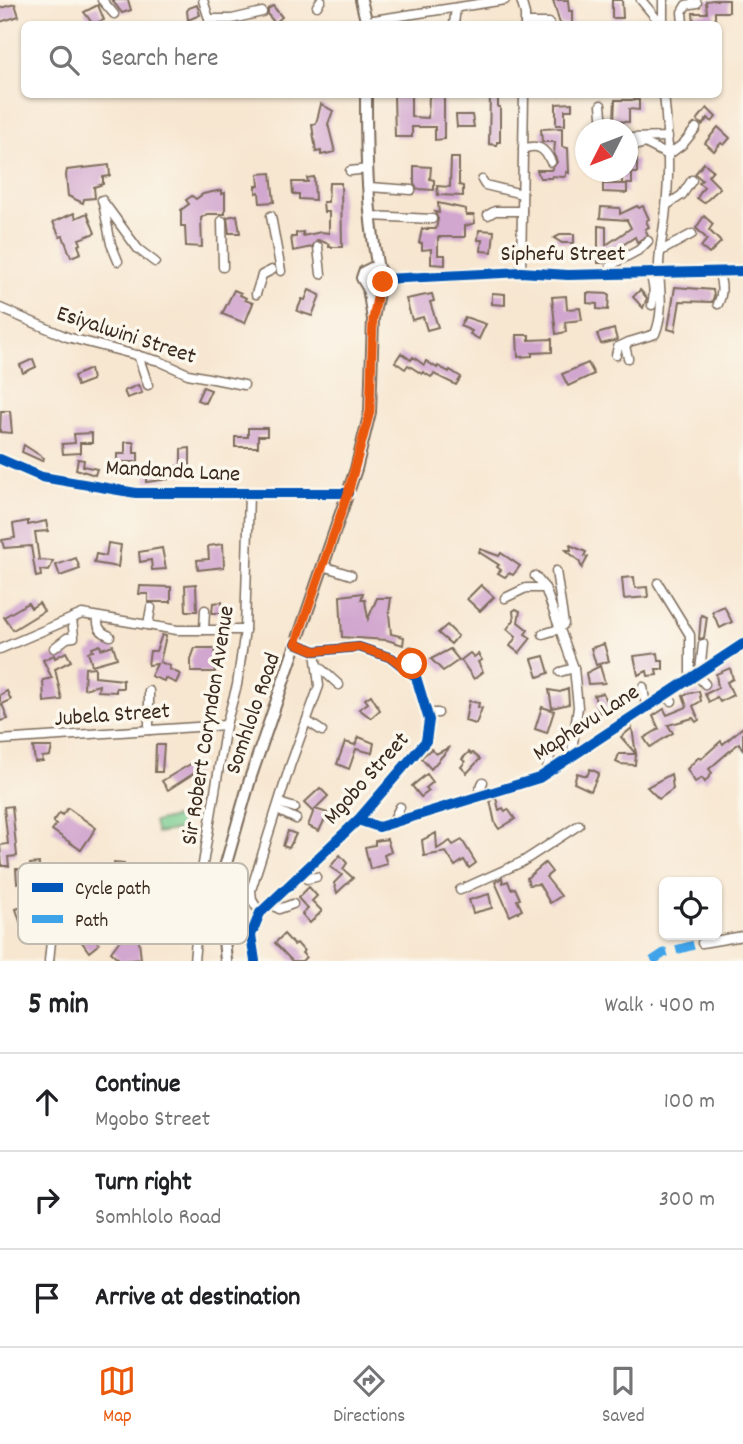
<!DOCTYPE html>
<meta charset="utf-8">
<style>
:root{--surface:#fff;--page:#f2f2f2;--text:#202124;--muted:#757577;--line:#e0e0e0;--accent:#ea580c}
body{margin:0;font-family:Dekko,sans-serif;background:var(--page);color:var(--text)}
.controls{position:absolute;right:21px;bottom:21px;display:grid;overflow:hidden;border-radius:10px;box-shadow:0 2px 5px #0004}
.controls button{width:63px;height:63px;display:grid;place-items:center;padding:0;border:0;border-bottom:2px solid var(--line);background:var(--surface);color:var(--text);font:35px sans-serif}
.compass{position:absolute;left:575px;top:119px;width:63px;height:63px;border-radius:50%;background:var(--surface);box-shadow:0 2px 5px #0004;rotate:228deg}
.stop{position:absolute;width:21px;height:21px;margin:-16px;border:5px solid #ea580c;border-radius:50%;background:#fff}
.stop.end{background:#ea580c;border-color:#fff;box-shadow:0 2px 7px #0008}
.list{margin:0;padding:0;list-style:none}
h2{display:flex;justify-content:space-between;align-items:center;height:91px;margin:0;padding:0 28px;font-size:30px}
h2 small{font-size:23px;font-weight:400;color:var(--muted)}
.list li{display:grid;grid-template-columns:46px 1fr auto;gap:21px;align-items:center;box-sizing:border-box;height:98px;padding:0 28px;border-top:2px solid var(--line)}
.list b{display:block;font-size:26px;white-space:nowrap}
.list p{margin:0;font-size:23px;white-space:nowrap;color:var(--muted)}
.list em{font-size:23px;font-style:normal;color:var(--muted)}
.icon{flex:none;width:38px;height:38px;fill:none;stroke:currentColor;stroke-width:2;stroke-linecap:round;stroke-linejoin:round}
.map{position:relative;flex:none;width:743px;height:961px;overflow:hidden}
.search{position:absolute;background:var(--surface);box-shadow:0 2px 5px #0004;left:21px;right:21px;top:21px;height:77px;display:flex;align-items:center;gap:18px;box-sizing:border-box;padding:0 24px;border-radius:10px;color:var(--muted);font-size:26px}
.sheet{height:385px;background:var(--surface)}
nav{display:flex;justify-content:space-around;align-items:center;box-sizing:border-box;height:98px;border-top:2px solid var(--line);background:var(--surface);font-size:19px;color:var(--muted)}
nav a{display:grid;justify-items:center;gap:4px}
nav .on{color:var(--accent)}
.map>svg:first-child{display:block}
.green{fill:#75ca8d;stroke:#587a56;stroke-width:2}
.building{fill:#d1a6cf}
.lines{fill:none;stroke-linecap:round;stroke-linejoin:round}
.minor-casing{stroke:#7d6c5c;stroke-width:11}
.secondary-casing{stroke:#7d6c5c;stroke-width:14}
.minor{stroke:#fff;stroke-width:8}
.secondary{stroke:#fff;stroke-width:10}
.quiet{stroke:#3fa3ea;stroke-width:9;stroke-dasharray:18 9;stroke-linecap:butt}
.cycleway-casing{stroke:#fbf7ec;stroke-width:15}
.cycleway{stroke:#0057b8;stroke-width:10}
.route{stroke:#ea580c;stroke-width:9}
.labels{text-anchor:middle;stroke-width:7;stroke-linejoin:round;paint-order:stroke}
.street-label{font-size:23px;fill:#3b2a1e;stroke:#fbf7ec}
.key{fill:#fbf7ec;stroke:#c1baae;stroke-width:2}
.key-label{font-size:19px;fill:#3b2a1e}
</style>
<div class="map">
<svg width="743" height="961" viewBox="0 0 743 961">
<rect width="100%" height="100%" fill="#fbf7ec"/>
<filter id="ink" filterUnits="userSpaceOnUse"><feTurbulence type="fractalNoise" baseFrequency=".0143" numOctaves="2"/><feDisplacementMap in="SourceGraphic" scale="14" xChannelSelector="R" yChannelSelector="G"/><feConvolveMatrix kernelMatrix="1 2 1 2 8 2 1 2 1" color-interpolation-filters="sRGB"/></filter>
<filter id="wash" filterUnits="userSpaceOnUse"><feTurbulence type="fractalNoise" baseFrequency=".00686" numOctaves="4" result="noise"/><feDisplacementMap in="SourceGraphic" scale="28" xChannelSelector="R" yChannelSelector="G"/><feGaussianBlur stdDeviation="1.57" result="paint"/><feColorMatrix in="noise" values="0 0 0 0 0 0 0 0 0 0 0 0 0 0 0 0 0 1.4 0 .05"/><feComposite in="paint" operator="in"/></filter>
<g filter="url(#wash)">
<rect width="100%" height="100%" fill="#f7e6d0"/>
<!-- green -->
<polygon class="green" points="180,816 184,829 157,833 154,822"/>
<g id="blocks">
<!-- building -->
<g class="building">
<polygon points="112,0 128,0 131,10 122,13"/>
<polygon points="553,0 568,0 569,11 572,11 572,24 560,24"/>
<polygon points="612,0 622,0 623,18 612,18"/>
<polygon points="713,0 729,0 729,12 715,12 715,24 694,24 693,13 707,13 706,1"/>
<polygon points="15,4 19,16 0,22 0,8"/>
<polygon points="98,5 104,20 93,24 84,12"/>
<polygon points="197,5 200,15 188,20 187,11 189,8"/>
<polygon points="273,6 282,17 275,23 268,15 268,9"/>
<polygon points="394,94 411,94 411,117 428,118 429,96 444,96 444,139 435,140 435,127 412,127 412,137 395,137"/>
<polygon points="490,94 498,94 498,107 500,107 500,142 497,142 497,145 489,144"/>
<polygon points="615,100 639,100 639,110 629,109 629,122 614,121"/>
<polygon points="572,103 572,110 565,110 565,125 556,125 556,104"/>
<polygon points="321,104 333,111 328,124 335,152 321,155 321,151 316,152 312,125 316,124"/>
<polygon points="707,108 716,117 712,122 708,118 702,125 697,120"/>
<polygon points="456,115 472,115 474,127 457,127"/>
<polygon points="718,127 730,138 724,145 721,143 714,151 705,143"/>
<polygon points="562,128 562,147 568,148 569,173 566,172 566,176 563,177 552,176 552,178 540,178 537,170 551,170 557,162 554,154 555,142 542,142 541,129"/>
<polygon points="451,158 459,158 459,185 463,186 463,196 438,195 437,186 450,187"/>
<polygon points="627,160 637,160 637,173 632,173 632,184 622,184 622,173 627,173"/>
<polygon points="704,163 713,170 708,176 720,188 704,203 697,198 704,187 699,183 702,180 695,174"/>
<polygon points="109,165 110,176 103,177 103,184 94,187 95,198 84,199 83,203 68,196 66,175 67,170"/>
<polygon points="414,166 431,167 430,179 434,180 434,190 417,189 414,184"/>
<polygon points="271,173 274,202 260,203 259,192 256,193 256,186 259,186 258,174"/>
<polygon points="314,177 315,200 299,199 299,194 293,194 292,182 308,182 307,178"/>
<polygon points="329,183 341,183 342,247 329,247 329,244 318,240 312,247 293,251 291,237 296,237 296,233 303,232 303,236 321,232 329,233 329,212 324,212 323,202 328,202"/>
<polygon points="603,184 627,184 627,193 603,192"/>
<polygon points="222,190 222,194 225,193 225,214 207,214 201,218 202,247 186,246 185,226 181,226 181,210 189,204 186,200 192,196 196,199 203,194"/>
<polygon points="438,203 466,209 466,215 474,215 475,223 465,226 465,237 438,237 438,255 445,255 445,265 431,264 431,249 422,250 422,243 419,243 422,229 436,229 438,219 435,212 439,213"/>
<polygon points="637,206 639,208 643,206 649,219 646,221 649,227 645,229 648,235 637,242 635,237 606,256 605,263 598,263 598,226 606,227 606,245 631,228 627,220 600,218 601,207 620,208 620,214"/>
<polygon points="74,213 76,218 87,213 95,233 79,239 81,244 78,245 81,253 71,257 63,236 60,237 53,222"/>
<polygon points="237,215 240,233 229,233 227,217"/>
<polygon points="704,216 713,224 709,230 721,242 709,254 701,247 707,239 696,228"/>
<polygon points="479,230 494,231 492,252 481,251 482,240 478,240"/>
<polygon points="562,234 574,234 574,243 562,243 554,238"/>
<polygon points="675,287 713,290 714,296 712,302 680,301 675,331 668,329"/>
<polygon points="234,290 241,293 240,295 246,298 245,300 253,303 245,323 222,314"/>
<polygon points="309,290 320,295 312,316 297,311 302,299 305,300"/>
<polygon points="640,290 647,298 643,308 633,297"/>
<polygon points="492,293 505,294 505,305 492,304"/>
<polygon points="587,293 609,294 608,310 597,309 597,304 587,303"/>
<polygon points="432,294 434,301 430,302 438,327 427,330 423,317 412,320 406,299"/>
<polygon points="566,296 567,309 580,308 582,320 565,322 566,332 556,334 552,297"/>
<polygon points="465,317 486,324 479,339 470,334 472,331 460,326"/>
<polygon points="614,329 617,340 601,344 597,334"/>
<polygon points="517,335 529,335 529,340 552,339 552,352 532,353 532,356 518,357"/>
<polygon points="401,353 411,360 413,357 424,365 426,361 437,368 438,366 449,372 450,370 461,377 456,385 434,374 431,377 423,372 422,374 408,365 405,369 395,362"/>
<polygon points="33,359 36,367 23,373 20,365"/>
<polygon points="588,363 594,374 568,386 562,374"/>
<polygon points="90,369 92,380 77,386 74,376"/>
<polygon points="138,385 142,393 127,398 124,391"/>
<polygon points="203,387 211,390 205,403 197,400"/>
<polygon points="1,411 10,411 12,433 0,432"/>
<polygon points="248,428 267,428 267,436 258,436 258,447 235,447 235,437 248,437"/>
<polygon points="92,433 92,443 80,443 80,453 63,454 62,444 75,443 74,434"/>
<polygon points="125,442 134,442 134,453 138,453 138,462 117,462 117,454 125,454"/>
<polygon points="24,445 44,458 42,461 22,452"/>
<polygon points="190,448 190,475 175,475 175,466 181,466 181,449"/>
<polygon points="78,459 84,460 83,466 97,469 95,475 76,469"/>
<polygon points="146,471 169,479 146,482"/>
<polygon points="28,521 28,525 46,521 48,531 35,532 39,560 53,561 49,571 40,570 41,576 36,577 31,546 4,548 2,540 15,538 13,524"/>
<polygon points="108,543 121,545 118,567 94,563 96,554 106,556"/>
<polygon points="223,544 224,567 198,570 197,560 209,559 208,546"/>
<polygon points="570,545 586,552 584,556 588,557 582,568 579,561 566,550 571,550"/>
<polygon points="162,548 166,569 152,570 151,560 140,562 139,552"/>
<polygon points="480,549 499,556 501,553 520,566 513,575 509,573 505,577 498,573 501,570 497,567 499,565 479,552"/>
<polygon points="76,558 80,569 60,576 56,565"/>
<polygon points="634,577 635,588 647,587 648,597 624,599 622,578"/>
<polygon points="196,584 197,611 186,611 185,585"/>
<polygon points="481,585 494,597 480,611 467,599"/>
<polygon points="140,586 171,587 171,602 148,602 148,594 139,594"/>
<polygon points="363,593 361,600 365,600 368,619 377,598 391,598 389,613 391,634 404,637 403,645 387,640 342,637 340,596"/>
<polygon points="222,602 223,613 212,613 213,603"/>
<polygon points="28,603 31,608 39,603 44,611 13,630 4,617"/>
<polygon points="724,606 732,622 720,628 712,612"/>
<polygon points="516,609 520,611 518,622 528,630 525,634 531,638 519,653 510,646 516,637 507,629 514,620 513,611"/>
<polygon points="701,615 707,617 704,638 699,639"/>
<polygon points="447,625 458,636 451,644 438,633"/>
<polygon points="162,635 166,636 160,662 170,666 169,669 180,674 176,683 165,678 164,681 151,676 157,664 148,665 150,651 156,651"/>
<polygon points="604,644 609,661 596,665 591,648"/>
<polygon points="100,645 101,649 113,645 117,658 92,665 88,652 93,651 92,648"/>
<polygon points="195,648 215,648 215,672 191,672 191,659"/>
<polygon points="450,649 459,660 443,671 431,659"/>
<polygon points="66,652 71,661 55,669 62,700 44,702 43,680 52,678 43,660 54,655 55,658"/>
<polygon points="470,653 474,657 478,654 482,660 478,662 483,672 474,679 461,660"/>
<polygon points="658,653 659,661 663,661 663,669 656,669 657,675 648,676 647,671 638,675 634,656"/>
<polygon points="544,656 549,673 538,677 532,659"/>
<polygon points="600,666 605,683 588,684 586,673"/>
<polygon points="95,667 95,677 123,680 123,688 116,688 116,692 98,691 99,685 84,689 85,668"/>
<polygon points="730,668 733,679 727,682 733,695 720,702 717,697 709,702 705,694 718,688 716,674"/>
<polygon points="568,689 569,704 552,708 549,690 560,692"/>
<polygon points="7,691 11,700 2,704 8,719 0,721 0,695"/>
<polygon points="699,691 701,701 693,706 699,720 696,722 693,718 668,725 673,733 650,747 644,738 659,729 653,716 664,709 667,715 687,707 683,695"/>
<polygon points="603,693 611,710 599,713 594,695"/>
<polygon points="371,695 380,710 371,718 359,709 368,703 365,699"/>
<polygon points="469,701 479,703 478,707 482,708 476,724 465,721"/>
<polygon points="542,707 554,711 547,733 535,729"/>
<polygon points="743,727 743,751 739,743 709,769 712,773 705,782 702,778 695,782 687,769 699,757 701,759 721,741 723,744"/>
<polygon points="632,728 636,754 621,737"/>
<polygon points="359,737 374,743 372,753 356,749 349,769 337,764 345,742 355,745"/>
<polygon points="156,745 164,745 162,772 155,772"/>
<polygon points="33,747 52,747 50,756 42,757 43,761 35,762"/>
<polygon points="450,747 431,769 421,758 431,749 436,754"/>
<polygon points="469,752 471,754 473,753 480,759 467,773 461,767 465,762 462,759"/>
<polygon points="619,754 636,754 635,765 620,764 616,762"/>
<polygon points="194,762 199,770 168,790 162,781"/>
<polygon points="590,769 599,773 591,791 574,783 577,773 587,776"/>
<polygon points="427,774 433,782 426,788 429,791 421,797 412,786"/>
<polygon points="671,774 673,789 659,799 647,787"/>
<polygon points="320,788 328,796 315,809 328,813 319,831 308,826 314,810 313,812 304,803"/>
<polygon points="496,798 499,810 503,808 505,811 508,809 515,819 499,829 495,823 490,800"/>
<polygon points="12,806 17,856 8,857 9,866 2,866 0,845 8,844 4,807"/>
<polygon points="68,808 96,828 81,850 52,830 56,825 53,822 60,813 62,815"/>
<polygon points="288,831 296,834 289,848 283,846"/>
<polygon points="436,833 437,849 450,841 453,845 462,840 476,863 469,868 464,860 455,866 446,852 424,856 422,840"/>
<polygon points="387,839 391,852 384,855 387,864 370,869 365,847 375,845 375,841"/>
<polygon points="340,855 347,863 343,869 353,878 337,893 334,883 342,875 330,867"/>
<polygon points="39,863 39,869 45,868 64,876 67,871 67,876 115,871 114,863 124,864 123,870 144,866 147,878 107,878 81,881 81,884 68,883 69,888 62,901 54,897 61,883 41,881 17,883 16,869 30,869 30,864"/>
<polygon points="545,863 552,872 546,877 561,896 550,903 539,884 529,885 527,878"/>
<polygon points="502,878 503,883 508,881 511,889 515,888 520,899 517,900 522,910 510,916 495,882"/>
<polygon points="309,887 317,896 312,901 322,911 310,923 302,914 308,909 298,898"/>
<polygon points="489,894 492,908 473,913 469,900"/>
<polygon points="28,905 36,927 35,930 24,934 16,909"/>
<polygon points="132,924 135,932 138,932 141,959 121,961 111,952"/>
<polygon points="89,931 99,944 89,952 79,938"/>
<polygon points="284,934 294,945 297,943 304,951 302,953 306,957 302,961 292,961 275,943"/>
</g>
</g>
</g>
<g filter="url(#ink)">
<use href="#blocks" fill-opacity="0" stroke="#7d6c5c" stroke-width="2"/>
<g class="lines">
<defs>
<g id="minor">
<polyline points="102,0 114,14"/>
<polyline points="203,0 210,22"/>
<polyline points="521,0 525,14 525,24"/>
<polyline points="641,0 661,24"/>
<polyline points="317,6 321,0"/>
<polyline points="209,19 232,19 262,12"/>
<polyline points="367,21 505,0"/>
<polyline points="525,23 549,23"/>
<polyline points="454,24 456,8"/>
<polyline points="663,24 663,0"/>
<polyline points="683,24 682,12 686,5 697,3"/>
<polyline points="601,105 603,125 606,130"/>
<polyline points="628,138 668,137"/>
<polyline points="628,148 645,143 668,155 683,144 696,128"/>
<path d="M523,149C538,143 545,149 551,162"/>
<polyline points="350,171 368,169"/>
<polyline points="482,180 485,185 522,194"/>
<polyline points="369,187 411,190"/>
<polyline points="102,200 138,249 155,262"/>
<polyline points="103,203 111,244 118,261"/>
<polyline points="667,205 682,195 692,180"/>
<polyline points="488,215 495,211 522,211"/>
<polyline points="271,216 281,271"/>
<polyline points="371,216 432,219"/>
<polyline points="222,221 223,267"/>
<polyline points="318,247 321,274"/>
<polyline points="661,251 692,234"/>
<polyline points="521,272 524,94"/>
<path d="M649,272C654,283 655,294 652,305"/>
<polyline points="612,274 611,265 639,250 648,241"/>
<polyline points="384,279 521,272 568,275 743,271"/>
<polyline points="256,294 262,275 272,270"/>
<path d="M718,304C723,294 722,282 718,272"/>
<polyline points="0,308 67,337 159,361 188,374 244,385"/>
<polyline points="138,355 148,385"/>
<polyline points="616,355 618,347 629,342"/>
<path d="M628,358L625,346L629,342L655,334C664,312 660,293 659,271C658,250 665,228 666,207C670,170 668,132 664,94"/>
<polyline points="0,459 42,477 136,493 348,493"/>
<polyline points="323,566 351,575"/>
<polyline points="535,576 545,588"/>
<polyline points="658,583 690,635 690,678"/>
<polyline points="505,598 526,588 545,588 574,668 578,707 571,758"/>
<path d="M98,617C97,627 100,632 110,636"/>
<polyline points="148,625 151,608"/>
<polyline points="204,630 205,610"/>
<polyline points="543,634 559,629 564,624 556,571"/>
<polyline points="54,648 67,638 74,637 72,618"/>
<polyline points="0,649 82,614 177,630 245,630"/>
<polyline points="318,666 339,685"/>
<polyline points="406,669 412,664 411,651"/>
<polyline points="700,671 703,644"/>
<polyline points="560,672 574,668"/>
<polyline points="696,674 705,684"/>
<polyline points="643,687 646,707"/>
<polyline points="149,691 149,730"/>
<polyline points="662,696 672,701"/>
<polyline points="427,713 438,713"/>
<polyline points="307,721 322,731"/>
<polyline points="0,740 226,725"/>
<polyline points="546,773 552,747"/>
<polyline points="476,798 483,782"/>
<polyline points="279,803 295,808"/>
<polyline points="277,810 296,819"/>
<polyline points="358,820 379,827 539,778 743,644"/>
<polyline points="392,823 400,807"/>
<polyline points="300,875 307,879 316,877"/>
<polyline points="460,890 522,862 579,825"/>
<polyline points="270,903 279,909 293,904"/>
<polyline points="260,913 252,900 251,890 290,766 319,686 315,651"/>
<polyline points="702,943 743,936"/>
<polyline points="49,961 52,932 55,925"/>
<polyline points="194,961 203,864 226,725 237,685 245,630 249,494"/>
<polyline points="255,961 251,935 260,913 358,820 426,741 429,720 416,677 392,658 359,647 315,651 296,643"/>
</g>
<g id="secondary">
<polyline points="361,0 367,24"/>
<path d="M366,94C366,153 367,212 378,269"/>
<polyline points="226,961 221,907 223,874 251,776 356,469 370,412 373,319 368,288 362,278 364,272 372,268 380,271 384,279 379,287 373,319"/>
</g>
</defs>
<!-- minor casing -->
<use href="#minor" class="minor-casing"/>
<!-- secondary casing -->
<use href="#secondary" class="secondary-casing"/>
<!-- minor -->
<use href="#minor" class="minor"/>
<!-- secondary -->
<use href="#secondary" class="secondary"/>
<!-- quiet -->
<polyline class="quiet" points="652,961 664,953 702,943"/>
<defs>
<g id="cycleway">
<polyline points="384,279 521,272 568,275 743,271"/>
<polyline points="0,459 42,477 136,493 348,493"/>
<polyline points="358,820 379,827 539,778 743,644"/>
<polyline points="255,961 251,935 260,913 358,820 426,741 429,720 416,677 392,658 359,647 315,651 296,643"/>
</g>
</defs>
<!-- cycleway casing -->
<use href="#cycleway" class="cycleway-casing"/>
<!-- cycleway -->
<use href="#cycleway" class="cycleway"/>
</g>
</g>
<g class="lines" filter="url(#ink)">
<!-- route -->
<polyline class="route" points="383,282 379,287 373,319 370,412 348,493 296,643 315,651 359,647 392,658 406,669 412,664"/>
</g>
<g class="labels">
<!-- street labels -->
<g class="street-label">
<text x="563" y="260">Siphefu Street</text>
<text transform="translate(127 333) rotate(18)" y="8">Esiyalwini Street</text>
<text transform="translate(173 469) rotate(3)" y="8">Mandanda Lane</text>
<text transform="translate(112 713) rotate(-4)" y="8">Jubela Street</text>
<text transform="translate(251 713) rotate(-71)" y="8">Somhlolo Road</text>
<text transform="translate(585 721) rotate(-33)" y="8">Maphevu Lane</text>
<text transform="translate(206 725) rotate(-81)" y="8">Sir Robert Coryndon Avenue</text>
<text transform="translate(365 777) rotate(-48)" y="8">Mgobo Street</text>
</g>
</g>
<!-- legend -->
<rect x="18" y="863" width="230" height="81" rx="10" class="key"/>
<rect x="32" y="883" width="31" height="9" fill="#0057b8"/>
<rect x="32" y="915" width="31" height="8" fill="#3fa3ea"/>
<g class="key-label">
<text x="75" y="894">Cycle path</text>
<text x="75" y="926">Path</text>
</g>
</svg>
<div class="controls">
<button><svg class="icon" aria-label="locate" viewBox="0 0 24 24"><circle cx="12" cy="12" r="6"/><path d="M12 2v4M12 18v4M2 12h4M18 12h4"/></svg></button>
</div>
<svg class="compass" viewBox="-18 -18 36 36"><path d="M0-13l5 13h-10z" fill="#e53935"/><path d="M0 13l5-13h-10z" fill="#757577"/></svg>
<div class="stop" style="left:412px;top:664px"></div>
<div class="stop end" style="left:383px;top:282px"></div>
<div class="search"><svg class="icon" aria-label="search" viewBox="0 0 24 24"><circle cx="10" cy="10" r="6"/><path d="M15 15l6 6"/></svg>Search here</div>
</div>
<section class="sheet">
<h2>5 min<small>Walk · 400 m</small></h2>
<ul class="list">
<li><svg class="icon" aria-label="ahead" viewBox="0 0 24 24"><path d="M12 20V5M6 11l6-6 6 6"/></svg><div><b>Continue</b><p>Mgobo Street</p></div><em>100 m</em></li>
<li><svg class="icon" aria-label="right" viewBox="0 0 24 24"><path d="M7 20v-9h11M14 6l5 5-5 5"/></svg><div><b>Turn right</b><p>Somhlolo Road</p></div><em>300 m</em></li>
<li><svg class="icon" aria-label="arrive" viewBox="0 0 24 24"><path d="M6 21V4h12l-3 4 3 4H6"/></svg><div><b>Arrive at destination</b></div></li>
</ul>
</section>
<nav>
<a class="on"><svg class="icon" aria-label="map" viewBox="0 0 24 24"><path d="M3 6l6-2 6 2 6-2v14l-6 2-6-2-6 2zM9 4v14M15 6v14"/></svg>Map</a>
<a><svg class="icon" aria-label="directions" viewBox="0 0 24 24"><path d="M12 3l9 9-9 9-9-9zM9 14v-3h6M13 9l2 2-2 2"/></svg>Directions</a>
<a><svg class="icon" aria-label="saved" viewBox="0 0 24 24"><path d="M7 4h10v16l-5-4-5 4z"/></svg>Saved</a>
</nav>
